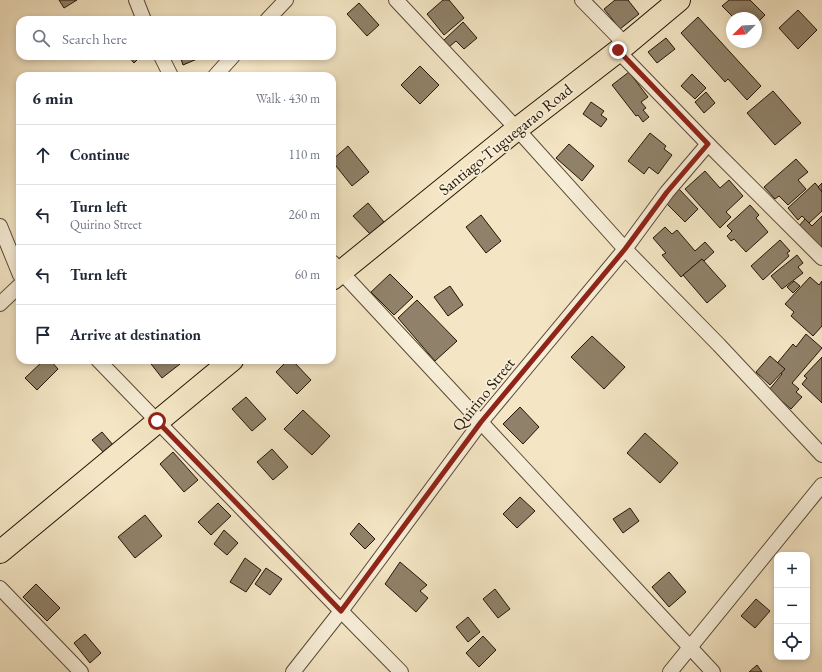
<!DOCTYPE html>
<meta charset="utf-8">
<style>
:root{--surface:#fff;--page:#f6f6f7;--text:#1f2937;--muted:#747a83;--line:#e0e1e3}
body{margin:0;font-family:"EB Garamond",serif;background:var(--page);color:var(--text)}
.controls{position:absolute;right:12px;bottom:12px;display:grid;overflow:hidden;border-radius:8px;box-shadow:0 2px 6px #0003}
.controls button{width:36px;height:36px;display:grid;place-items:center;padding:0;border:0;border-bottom:1px solid var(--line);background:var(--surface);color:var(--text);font:20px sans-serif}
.compass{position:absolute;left:726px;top:12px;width:36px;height:36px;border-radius:50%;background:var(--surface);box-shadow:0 2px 6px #0003;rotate:246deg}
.stop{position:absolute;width:12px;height:12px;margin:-9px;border:3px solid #8f2418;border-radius:50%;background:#fff}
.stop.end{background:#8f2418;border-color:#fff;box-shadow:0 1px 4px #0008}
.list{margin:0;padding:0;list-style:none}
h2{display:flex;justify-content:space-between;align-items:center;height:52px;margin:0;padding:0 16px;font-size:17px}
h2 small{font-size:13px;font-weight:400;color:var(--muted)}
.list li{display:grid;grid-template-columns:26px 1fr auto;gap:12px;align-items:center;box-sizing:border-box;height:60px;padding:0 16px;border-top:1px solid var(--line)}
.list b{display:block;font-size:15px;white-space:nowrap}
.list p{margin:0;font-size:13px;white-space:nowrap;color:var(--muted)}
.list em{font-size:13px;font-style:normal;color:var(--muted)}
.icon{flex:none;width:22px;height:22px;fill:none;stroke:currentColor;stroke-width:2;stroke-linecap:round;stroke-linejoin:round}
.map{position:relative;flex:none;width:822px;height:672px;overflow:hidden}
.search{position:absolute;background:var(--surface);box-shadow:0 2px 6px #0003;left:16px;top:16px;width:320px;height:44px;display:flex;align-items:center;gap:10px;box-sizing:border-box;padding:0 14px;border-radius:12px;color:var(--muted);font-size:15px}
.panel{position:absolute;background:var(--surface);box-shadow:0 2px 6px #0003;left:16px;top:72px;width:320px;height:292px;border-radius:12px}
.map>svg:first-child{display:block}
.building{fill:#90826a;stroke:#241507}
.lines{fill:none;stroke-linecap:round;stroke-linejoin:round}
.minor-casing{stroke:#584936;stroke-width:16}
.trunk-casing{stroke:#241507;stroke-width:24}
.minor{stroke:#f8efd9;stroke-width:14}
.trunk{stroke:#f4e6c5;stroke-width:22}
.route{stroke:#8f2418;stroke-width:5}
.labels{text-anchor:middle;stroke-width:3.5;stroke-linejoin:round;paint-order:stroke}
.street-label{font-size:16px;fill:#241507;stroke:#f8efd9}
</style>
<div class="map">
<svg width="822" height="672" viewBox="0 0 822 672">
<rect width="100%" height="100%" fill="#f4e6c5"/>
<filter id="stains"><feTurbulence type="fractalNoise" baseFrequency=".005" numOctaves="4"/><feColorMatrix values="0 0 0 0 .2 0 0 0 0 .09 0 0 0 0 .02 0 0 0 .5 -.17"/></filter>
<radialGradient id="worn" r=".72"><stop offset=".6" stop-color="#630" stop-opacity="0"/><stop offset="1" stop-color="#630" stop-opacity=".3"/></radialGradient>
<!-- building -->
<g class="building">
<polygon points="59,0 77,0 64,8"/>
<polygon points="443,0 449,0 464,18 444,35 427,14"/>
<polygon points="615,0 628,0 639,14 620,29 604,9"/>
<polygon points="729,0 750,0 765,15 756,24 756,18 734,18 722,6"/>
<polygon points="359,3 379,25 367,36 347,14"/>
<polygon points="798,10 817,30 798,49 779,28"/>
<polygon points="698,17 761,86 747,100 728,79 725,82 681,33"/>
<polygon points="463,22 477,38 464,49 456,41 449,47 443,41"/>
<polygon points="666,38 675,49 657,63 648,52"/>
<polygon points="128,56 141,56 134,63"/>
<polygon points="180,56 204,56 183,65"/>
<polygon points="420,66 439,85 420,104 401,85"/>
<polygon points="629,72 648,97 641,102 646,108 643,110 649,117 643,122 638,115 636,116 612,85"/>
<polygon points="692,74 706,88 695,99 681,86"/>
<polygon points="773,91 801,123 775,145 747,113"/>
<polygon points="706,92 715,103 704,113 695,102"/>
<polygon points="591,102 604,111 601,115 607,119 601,127 583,114"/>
<polygon points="650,133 666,146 664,149 672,155 658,174 649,167 644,174 628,161"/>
<polygon points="569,144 594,166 582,181 556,158"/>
<polygon points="348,146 369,172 352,186 332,161 332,160"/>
<polygon points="796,159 808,172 798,180 806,189 788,205 779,196 775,199 764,187"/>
<polygon points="705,171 720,188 729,180 743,196 726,212 731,217 720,228 685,189"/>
<polygon points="815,183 822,191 822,211 809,223 802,216 798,220 788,208"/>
<polygon points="822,183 822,192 818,187"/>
<polygon points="679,189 698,209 685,222 666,203"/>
<polygon points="368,203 384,222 370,234 353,216"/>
<polygon points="750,205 759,215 756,218 768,232 746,252 734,239 731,241 727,236 732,231 727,226"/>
<polygon points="481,215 501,241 486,253 466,227"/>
<polygon points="822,216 822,247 821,248 798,227 805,219 812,226"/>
<polygon points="665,227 672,234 677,230 695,251 705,242 714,252 704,261 702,259 681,277 662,255 666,253 653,238"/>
<polygon points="780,240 790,251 787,253 789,256 763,280 751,266"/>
<polygon points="797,255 803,263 798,267 803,273 782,289 771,276"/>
<polygon points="702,259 726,286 707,303 683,275"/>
<polygon points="390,274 413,297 394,315 371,292"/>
<polygon points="810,277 819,285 822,281 822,326 813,336 791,316 794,312 785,304"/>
<polygon points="794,281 800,286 793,293 787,287"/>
<polygon points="450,286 463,305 448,316 434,297"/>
<polygon points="417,300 457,341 435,361 398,318"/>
<polygon points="806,334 822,348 792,383 799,389 796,392 802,397 791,409 769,390 782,374 774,367 793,344 796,347"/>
<polygon points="592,336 625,367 604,389 571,357"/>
<polygon points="770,356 785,369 770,385 756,372"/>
<polygon points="822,357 822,403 802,384 807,378 804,376"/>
<polygon points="44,360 50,360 58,369 37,390 25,378"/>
<polygon points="148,360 178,360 180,364 162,378"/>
<polygon points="288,360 292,360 311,380 297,394 276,372"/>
<polygon points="246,397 266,419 252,431 232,409"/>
<polygon points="520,407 539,427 523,444 503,424"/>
<polygon points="303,410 330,436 312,455 284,429"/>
<polygon points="102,432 114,446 105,454 92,440"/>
<polygon points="645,433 678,463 660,483 627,453"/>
<polygon points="272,449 288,467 273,480 257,462"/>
<polygon points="173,452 198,480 184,492 160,464"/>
<polygon points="520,497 535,511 517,528 503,514"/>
<polygon points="218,503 231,516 211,535 198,522"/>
<polygon points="630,508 639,521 623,533 613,519"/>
<polygon points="145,515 162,536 135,558 118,537"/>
<polygon points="359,523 375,539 365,549 350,534"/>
<polygon points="224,530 238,543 227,555 214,544"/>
<polygon points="245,558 261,570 246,592 230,582"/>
<polygon points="400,562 427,585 420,591 428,598 416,612 385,584"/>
<polygon points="266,568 282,579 270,595 255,584"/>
<polygon points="669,572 686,592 669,607 652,587"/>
<polygon points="36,584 60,608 47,621 23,597"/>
<polygon points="495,589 510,609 498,618 483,599"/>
<polygon points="756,599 770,611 755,628 741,616"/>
<polygon points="468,617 480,632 468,642 456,627"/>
<polygon points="85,634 101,653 90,663 74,643"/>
<polygon points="483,636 496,650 479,667 466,653"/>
<polygon points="757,665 762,672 749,672"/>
</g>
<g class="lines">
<defs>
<g id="minor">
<polyline points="136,0 144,20"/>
<polyline points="396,0 517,129 625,249 719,345 822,455"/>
<polyline points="582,0 625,44"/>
<polyline points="267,20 286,0"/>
<polyline points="618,51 708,144 822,258"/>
<polyline points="161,56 171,76"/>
<polyline points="215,76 233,56"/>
<polyline points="0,226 20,275"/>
<polyline points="332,262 713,672"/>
<polyline points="0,304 20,285"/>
<polyline points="98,360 341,611 401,672"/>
<polyline points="0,588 81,672"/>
<polyline points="293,672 341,611 481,422 625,249 667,192 708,144"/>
<polyline points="670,672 822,485"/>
</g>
<g id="trunk">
<polyline points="332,279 517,129 618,51 679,0"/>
<polyline points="0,552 232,360"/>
</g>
</defs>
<!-- minor casing -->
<use href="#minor" class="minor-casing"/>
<!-- trunk casing -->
<use href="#trunk" class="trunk-casing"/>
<!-- minor -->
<use href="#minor" class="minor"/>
<!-- trunk -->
<use href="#trunk" class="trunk"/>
</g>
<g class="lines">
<!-- route -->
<polyline class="route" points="157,421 341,611 481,422 625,249 667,192 708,144 618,50"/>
</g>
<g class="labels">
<!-- street labels -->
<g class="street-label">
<text transform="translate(505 139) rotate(-39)" y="6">Santiago-Tuguegarao Road</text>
<text transform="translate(483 394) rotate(-51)" y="6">Quirino Street</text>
</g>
</g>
<rect width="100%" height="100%" filter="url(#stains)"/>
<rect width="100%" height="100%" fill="url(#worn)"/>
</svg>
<div class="controls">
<button>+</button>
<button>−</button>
<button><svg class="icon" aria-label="locate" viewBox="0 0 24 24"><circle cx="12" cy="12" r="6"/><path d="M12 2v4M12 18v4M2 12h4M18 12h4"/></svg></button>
</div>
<svg class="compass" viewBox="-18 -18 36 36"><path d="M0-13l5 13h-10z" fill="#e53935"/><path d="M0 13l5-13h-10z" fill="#747a83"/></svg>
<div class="stop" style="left:157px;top:421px"></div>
<div class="stop end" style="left:618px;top:50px"></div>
<div class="search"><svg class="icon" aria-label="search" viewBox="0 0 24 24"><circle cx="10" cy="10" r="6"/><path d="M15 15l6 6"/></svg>Search here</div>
<section class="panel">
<h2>6 min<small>Walk · 430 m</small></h2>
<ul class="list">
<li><svg class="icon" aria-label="ahead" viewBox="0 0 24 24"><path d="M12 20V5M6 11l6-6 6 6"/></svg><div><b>Continue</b></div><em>110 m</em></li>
<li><svg class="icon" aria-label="left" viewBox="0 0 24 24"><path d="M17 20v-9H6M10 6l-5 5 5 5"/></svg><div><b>Turn left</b><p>Quirino Street</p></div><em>260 m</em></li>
<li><svg class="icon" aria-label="left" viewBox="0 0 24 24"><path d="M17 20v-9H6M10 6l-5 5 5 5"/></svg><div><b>Turn left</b></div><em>60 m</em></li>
<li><svg class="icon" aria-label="arrive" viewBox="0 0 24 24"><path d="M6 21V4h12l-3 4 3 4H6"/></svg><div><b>Arrive at destination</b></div></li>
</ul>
</section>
</div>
